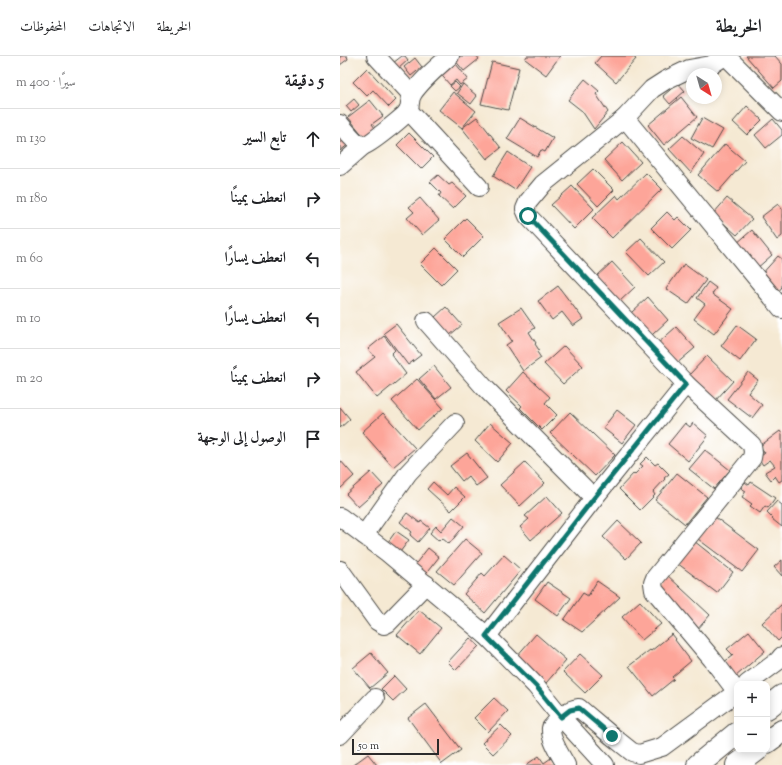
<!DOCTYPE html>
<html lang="ar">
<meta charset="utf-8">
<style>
:root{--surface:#fff;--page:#f2f2f2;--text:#202124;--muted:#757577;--line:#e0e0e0}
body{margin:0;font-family:"Sorts Mill Goudy",Amiri,serif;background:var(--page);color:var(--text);direction:rtl}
.controls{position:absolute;right:12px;bottom:12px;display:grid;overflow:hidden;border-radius:8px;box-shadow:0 2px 10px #0003}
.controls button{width:36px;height:36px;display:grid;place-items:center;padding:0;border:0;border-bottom:1px solid var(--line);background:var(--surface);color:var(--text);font:20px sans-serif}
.compass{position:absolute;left:346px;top:12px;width:36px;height:36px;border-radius:50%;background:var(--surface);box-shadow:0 2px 10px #0003;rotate:143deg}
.scale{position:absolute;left:12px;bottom:10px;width:87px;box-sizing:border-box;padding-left:4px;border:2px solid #2b2b2b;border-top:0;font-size:11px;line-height:14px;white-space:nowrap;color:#2b2b2b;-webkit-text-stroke:3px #fff;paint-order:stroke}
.stop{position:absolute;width:12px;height:12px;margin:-9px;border:3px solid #0f766e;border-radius:50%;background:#fff}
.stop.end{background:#0f766e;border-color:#fff;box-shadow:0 1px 4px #0008}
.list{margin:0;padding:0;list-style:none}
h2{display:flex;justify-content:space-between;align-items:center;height:52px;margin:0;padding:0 16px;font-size:17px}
h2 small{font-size:13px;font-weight:400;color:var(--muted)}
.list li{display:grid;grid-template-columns:26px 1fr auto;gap:12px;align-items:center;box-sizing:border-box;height:60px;padding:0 16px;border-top:1px solid var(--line)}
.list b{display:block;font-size:15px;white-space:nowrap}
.list em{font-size:13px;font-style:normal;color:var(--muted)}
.icon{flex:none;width:22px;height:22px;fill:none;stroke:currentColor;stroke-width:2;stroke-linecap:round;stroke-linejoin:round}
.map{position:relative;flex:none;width:442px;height:709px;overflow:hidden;direction:ltr}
header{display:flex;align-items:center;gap:24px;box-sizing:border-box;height:56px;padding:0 20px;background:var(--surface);border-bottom:1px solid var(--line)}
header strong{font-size:19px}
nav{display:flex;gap:22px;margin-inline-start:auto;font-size:14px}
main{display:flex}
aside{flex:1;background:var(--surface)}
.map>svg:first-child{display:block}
.building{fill:#fda599}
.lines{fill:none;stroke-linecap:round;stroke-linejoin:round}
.minor-casing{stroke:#494844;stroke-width:20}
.highway-casing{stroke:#494844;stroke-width:24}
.minor{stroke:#fff;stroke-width:18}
.highway{stroke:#fff;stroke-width:22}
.route{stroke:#0f766e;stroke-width:5}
</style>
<header>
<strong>الخريطة</strong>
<nav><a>الخريطة</a><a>الاتجاهات</a><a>المحفوظات</a></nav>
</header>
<main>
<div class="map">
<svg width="442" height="709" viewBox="0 0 442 709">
<rect width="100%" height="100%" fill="#fff"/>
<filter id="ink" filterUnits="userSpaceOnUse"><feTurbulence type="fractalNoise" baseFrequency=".025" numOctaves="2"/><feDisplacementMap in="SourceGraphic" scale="8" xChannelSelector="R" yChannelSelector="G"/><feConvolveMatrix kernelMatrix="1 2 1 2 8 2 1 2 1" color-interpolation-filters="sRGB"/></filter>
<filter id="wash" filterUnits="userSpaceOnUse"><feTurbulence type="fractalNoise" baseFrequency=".012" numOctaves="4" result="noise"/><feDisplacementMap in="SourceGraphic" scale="16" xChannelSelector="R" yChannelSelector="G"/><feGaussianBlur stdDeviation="0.9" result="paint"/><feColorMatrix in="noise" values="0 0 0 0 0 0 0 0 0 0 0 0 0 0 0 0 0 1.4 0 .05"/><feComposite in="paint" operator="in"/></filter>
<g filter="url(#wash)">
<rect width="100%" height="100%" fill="#f5e9d3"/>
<g id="blocks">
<!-- building -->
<g class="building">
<polygon points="0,0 7,0 8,3 0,9"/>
<polygon points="62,0 65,0 68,4 58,13 53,7"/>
<polygon points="118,0 137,0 139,3 124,15 114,3"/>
<polygon points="187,0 220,0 206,19 185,3"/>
<polygon points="261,0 292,0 296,3 276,26 255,7"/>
<polygon points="406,0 435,0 442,8 442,25 434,32"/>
<polygon points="75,2 82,11 71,20 64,11"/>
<polygon points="112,3 128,23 120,29 116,24 110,29 98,15"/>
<polygon points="152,6 179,12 168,54 141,48"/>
<polygon points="27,12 56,44 49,51 33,34 27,40 13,26"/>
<polygon points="245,23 259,35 256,38 268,56 254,73 242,55 228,44"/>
<polygon points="115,26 120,31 115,35 110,30"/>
<polygon points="338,27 345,35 330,48 323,40"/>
<polygon points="123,28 137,40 131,48 117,37"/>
<polygon points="113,36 136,55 122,72 99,54"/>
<polygon points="341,41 357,61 324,89 308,69"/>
<polygon points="14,43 19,49 11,56 6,50"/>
<polygon points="30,44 43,60 32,68 35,72 24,81 8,61"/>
<polygon points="407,50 422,64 407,79 393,66"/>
<polygon points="137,61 161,92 147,103 122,72"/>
<polygon points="180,62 213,82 205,96 201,94 197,101 167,83"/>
<polygon points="362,62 383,74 372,93 351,82"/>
<polygon points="433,63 442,74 442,79 426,92 415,79"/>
<polygon points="0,76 9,88 0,95"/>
<polygon points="69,77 93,101 81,113 57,89"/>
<polygon points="343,80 364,98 351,117 329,93"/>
<polygon points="283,86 301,106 282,124 264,104"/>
<polygon points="385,88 405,105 378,136 358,119"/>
<polygon points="168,96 190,111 175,134 153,120"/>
<polygon points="253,113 274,134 258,150 237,128"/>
<polygon points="306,117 322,133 272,182 252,162 276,139 279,143"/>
<polygon points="98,119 109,129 112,127 126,140 113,153 99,140 101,137 90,126"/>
<polygon points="232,130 254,153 234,173 211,149"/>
<polygon points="80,142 99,164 82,179 67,162 74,156 69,151"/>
<polygon points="387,142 412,163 397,179 373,158"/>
<polygon points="438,148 442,153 442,180 437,184 421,161"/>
<polygon points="327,156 335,164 338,161 351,174 332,193 311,172"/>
<polygon points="126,162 144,180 123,201 105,183"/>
<polygon points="412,174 432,199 416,213 396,188"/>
<polygon points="301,182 324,206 309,220 286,196"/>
<polygon points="96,192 117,213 101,229 80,208"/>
<polygon points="438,200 442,203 442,231 438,236 420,220"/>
<polygon points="272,206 295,231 279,246 256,221"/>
<polygon points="344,208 366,224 348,248 326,233"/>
<polygon points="368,226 376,232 372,238 393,253 374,278 354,263 365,248 357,242"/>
<polygon points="218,230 243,263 233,270 222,256 212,264 198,245"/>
<polygon points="308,241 328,264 312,279 291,257"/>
<polygon points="106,251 122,269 110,279 95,261"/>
<polygon points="181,252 195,272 189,276 196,287 195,288 199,294 197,296 201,302 183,315 166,289 172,285 159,266"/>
<polygon points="56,268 81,299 68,309 44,277"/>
<polygon points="397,269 416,283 400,305 381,290"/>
<polygon points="336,271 355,292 335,309 316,289"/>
<polygon points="44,280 55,294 51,298 66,318 37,342 16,316 35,301 28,293"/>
<polygon points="224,290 243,310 223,328 204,308"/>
<polygon points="367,300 393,325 375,345 348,320"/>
<polygon points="94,310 111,331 96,343 79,323"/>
<polygon points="183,316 210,341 205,347 217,359 202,374 180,352 182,350 166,335"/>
<polygon points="408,316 418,324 408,337 422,349 412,362 387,343"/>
<polygon points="77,323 103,352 78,374 52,345"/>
<polygon points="0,351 10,363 0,372"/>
<polygon points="277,354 296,369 282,387 263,372"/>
<polygon points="230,356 275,399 255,420 210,377"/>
<polygon points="43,357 75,392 53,411 22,376"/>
<polygon points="150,367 173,387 157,406 135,385"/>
<polygon points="345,367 350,371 353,367 368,380 348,405 328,388"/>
<polygon points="440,375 442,378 442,424 439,426 435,420 431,424 425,416 435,410 430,404 423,409 418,402 425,397 420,390"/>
<polygon points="365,394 390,414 374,433 349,413"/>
<polygon points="127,397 147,422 136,430 128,420 122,425 110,410"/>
<polygon points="307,401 315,409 318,407 329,418 324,422 325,423 313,436 315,439 300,454 279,433 294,417 295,418 303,410 300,408"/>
<polygon points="0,404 14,420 0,433"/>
<polygon points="185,406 205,427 180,450 160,429"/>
<polygon points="31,416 43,429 18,451 6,438"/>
<polygon points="337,417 367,441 345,468 315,444"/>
<polygon points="93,426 107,439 114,431 125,441 111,455 87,433"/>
<polygon points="405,426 409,429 411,426 435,442 428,452 425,450 420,457 410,450 412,448 402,441 406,435 401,432"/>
<polygon points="207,440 222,457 191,484 180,471 189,463 185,460"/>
<polygon points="437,445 442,449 442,471 432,463 433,462 427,456"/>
<polygon points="67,457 80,467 81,465 90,472 78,486 70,479 72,476 60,466"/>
<polygon points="113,461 124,470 109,488 102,482 99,485 90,477 96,470 101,475"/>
<polygon points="375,461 419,494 402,516 358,483"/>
<polygon points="278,465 301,487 286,503 263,481"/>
<polygon points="56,475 69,484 60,496 48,486"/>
<polygon points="125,483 142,497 114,529 97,515"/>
<polygon points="354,485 393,516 377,537 337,507"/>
<polygon points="88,492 99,501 84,520 73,511"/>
<polygon points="164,499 181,514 145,557 124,538 142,517 145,520"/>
<polygon points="442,504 442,520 434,511"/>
<polygon points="326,518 370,559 357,574 318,527"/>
<polygon points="257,525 280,541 242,576 224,564 243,537 248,540"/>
<polygon points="207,526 231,542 218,560 195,543"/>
<polygon points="300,545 321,568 302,584 282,561"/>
<polygon points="442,548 442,581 438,585 422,567"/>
<polygon points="79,554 101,572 80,598 57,579"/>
<polygon points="409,575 425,595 395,621 383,607 393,599 387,593"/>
<polygon points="196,578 226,604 206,627 176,601"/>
<polygon points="332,578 336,583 335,584 351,605 332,621 334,623 313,640 289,610 310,594 311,595"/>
<polygon points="130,582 139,590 116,614 108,606"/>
<polygon points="31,597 48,617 30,632 13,612"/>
<polygon points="240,598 263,619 245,637 223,616"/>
<polygon points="54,620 66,633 53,645 41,633"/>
<polygon points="154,642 168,655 148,676 134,662"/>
<polygon points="86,648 121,694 102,708 68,662"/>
<polygon points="161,669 172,680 153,698 142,687"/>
<polygon points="28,698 37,709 13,709"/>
<polygon points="199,700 204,707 211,702 216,709 186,709"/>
</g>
</g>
</g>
<g filter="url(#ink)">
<use href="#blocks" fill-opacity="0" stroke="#494844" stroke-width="1"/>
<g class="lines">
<defs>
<g id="minor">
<polyline points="36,0 72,39"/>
<polyline points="385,0 371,9 349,13 326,24 312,33 285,62 442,253"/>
<polyline points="386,0 442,56"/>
<polyline points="68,54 139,131"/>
<polyline points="285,62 203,128 188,146 185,153 188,160 346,328 412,389 413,396 412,402 315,522 313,527 314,534 372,603 397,636"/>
<path d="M0,68C5,74 17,90 25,89C30,88 65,60 68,55C71,50 69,42 73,37C83,23 97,11 110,0"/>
<polyline points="0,110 24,89"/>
<polyline points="86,265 144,331 254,442"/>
<polyline points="0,461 48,497 147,580 196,630 221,661 265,709"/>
<polyline points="24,479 68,417 115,367"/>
<polyline points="0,514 37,565 44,569 48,567 86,528"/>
<polyline points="147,580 254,442 346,328"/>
<polyline points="407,628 438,605 442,600"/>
<polyline points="0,679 35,642"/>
<path d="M226,709C220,698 210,684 211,672C220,662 225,654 239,652L246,658L272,680L292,696L299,698L322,691L397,636"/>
</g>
<g id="highway">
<polyline points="427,652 442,640"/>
<polyline points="427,686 442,675"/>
<polyline points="358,709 397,677"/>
<polyline points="397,709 417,694"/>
</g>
</defs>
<!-- minor casing -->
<use href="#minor" class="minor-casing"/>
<!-- highway casing -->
<use href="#highway" class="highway-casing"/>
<!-- minor -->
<use href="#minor" class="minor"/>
<!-- highway -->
<use href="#highway" class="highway"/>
</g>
</g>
<g class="lines" filter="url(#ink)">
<!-- route -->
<polyline class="route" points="188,160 346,328 254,442 146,580 196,630 221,661 230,654 239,652 246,658 272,680"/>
</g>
</svg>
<div class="controls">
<button>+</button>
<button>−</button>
</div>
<svg class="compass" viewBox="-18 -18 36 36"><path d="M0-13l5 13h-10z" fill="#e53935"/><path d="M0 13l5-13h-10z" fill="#757577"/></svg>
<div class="scale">50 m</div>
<div class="stop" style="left:188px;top:160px"></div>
<div class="stop end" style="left:272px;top:680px"></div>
</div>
<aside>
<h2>5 دقيقة<small>سيرًا · 400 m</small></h2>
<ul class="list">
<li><svg class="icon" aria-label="ahead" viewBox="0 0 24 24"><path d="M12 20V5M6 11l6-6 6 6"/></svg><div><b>تابع السير</b></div><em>130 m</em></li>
<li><svg class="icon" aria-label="right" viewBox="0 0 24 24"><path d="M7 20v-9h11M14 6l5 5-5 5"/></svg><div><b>انعطف يمينًا</b></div><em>180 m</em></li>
<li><svg class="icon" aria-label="left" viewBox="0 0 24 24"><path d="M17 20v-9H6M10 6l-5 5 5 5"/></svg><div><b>انعطف يسارًا</b></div><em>60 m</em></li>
<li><svg class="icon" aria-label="left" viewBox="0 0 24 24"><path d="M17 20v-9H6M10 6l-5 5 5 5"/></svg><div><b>انعطف يسارًا</b></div><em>10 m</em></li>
<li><svg class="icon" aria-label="right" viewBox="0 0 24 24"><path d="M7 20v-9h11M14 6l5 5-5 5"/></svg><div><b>انعطف يمينًا</b></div><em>20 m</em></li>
<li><svg class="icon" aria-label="arrive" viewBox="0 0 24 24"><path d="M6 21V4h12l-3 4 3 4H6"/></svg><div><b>الوصول إلى الوجهة</b></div></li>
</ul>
</aside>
</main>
